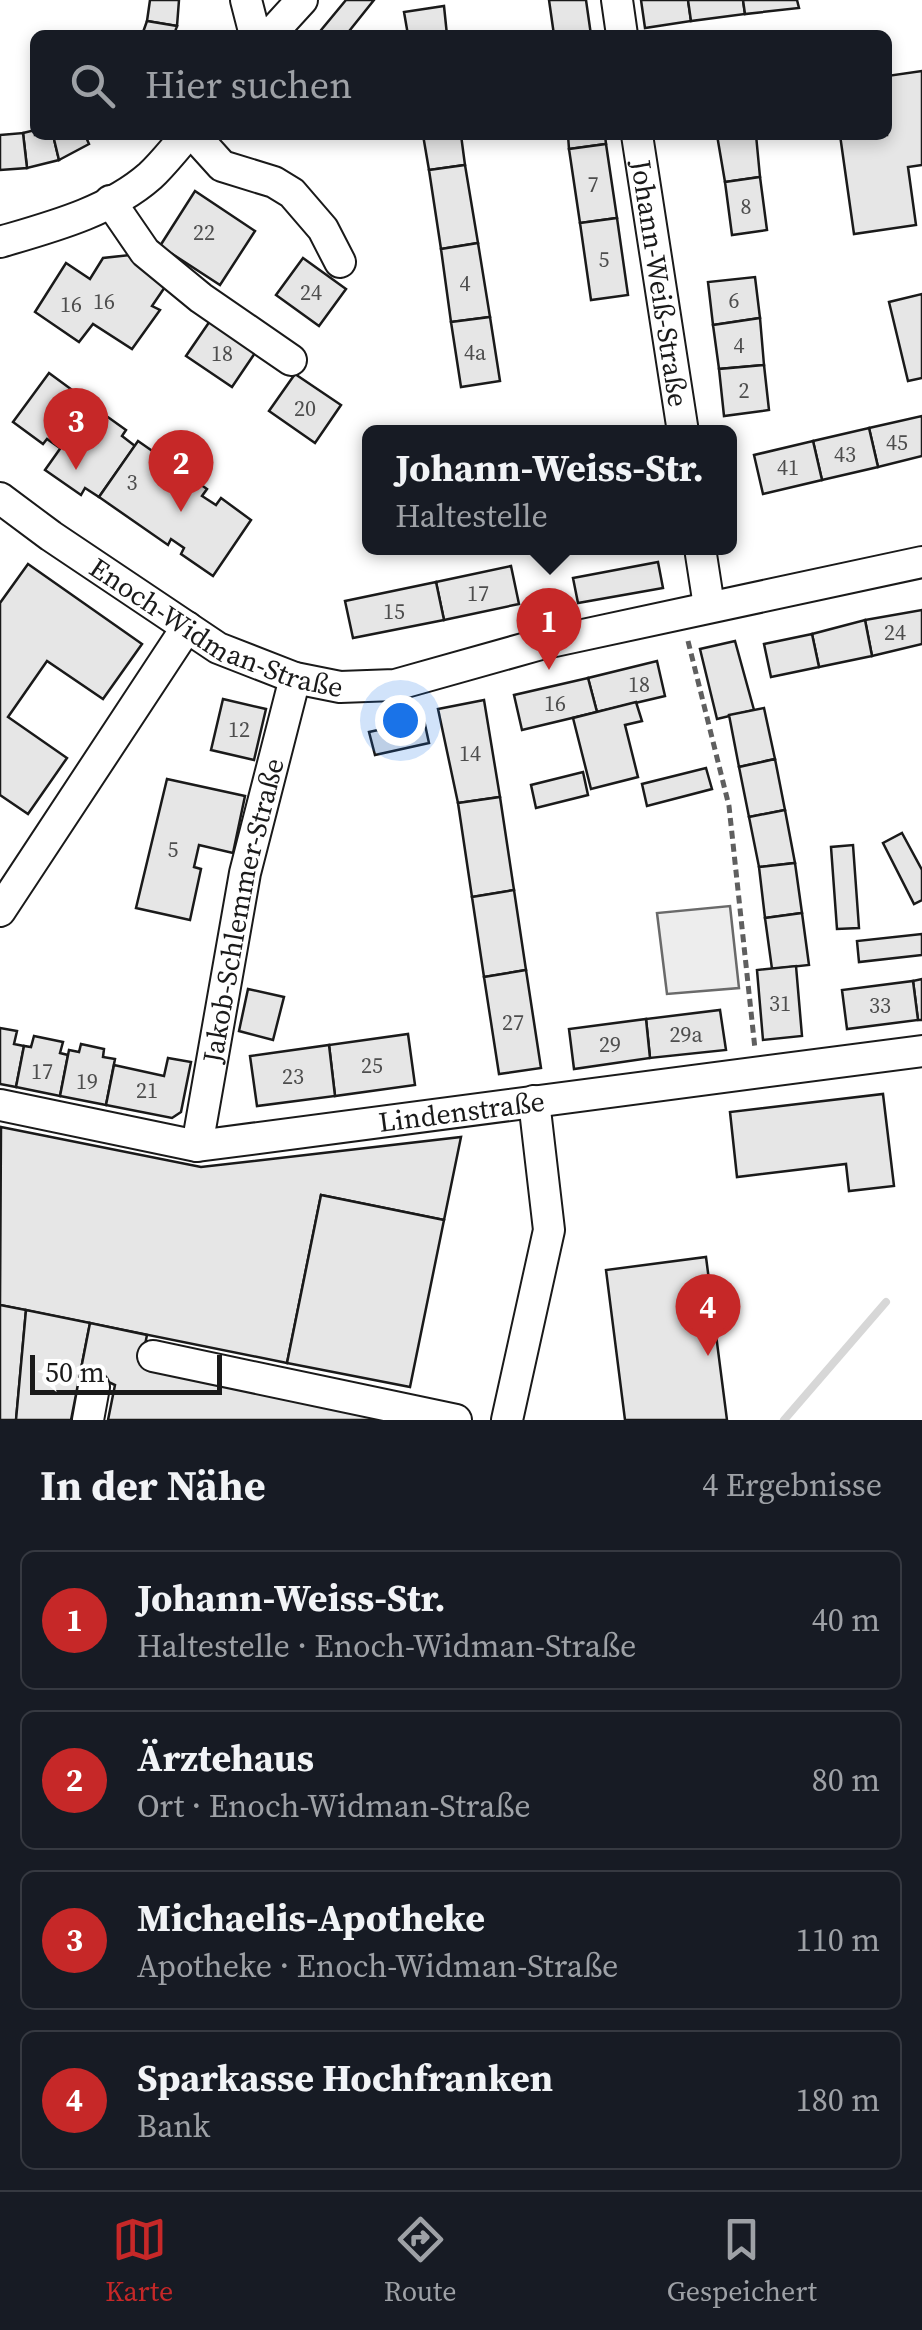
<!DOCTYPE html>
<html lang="de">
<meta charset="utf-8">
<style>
:root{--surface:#171b24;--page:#20242c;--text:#f1f3f6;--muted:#9ea1a6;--line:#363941;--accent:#c62828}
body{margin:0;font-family:"Source Serif 4",serif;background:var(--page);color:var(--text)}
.scale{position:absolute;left:30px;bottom:25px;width:192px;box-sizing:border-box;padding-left:10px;border:5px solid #1a1a1a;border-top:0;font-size:28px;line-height:35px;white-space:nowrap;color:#1a1a1a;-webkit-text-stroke:8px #fff;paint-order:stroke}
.you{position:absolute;left:400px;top:720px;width:35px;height:35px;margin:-25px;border:8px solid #fff;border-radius:50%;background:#1a73e8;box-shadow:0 0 0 15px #1a73e833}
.badge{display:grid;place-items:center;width:65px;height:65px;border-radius:50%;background:var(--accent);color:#fff;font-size:32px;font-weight:700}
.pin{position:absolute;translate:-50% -82px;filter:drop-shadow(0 2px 5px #0008)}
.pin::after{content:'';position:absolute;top:52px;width:35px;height:30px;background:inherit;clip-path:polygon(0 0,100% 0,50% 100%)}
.popup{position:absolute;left:362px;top:425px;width:375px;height:130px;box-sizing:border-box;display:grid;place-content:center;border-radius:15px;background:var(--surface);filter:drop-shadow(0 2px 8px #0005);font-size:32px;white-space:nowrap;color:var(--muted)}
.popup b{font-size:38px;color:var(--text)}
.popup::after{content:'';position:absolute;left:50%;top:100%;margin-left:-20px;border:20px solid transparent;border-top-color:var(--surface)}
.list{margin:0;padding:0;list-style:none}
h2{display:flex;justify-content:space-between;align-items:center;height:130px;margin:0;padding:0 40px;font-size:42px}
h2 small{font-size:32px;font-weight:400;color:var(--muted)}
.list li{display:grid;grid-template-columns:65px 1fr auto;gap:30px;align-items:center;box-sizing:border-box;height:140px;margin:0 20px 20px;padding:0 20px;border:2px solid var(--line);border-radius:15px}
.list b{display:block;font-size:38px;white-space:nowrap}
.list p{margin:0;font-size:32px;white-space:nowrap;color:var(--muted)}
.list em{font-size:32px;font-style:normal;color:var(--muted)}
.icon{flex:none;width:55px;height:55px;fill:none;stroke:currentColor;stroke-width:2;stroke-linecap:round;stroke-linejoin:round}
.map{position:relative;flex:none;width:922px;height:1420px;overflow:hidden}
.search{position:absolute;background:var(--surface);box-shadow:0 5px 15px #0003;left:30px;right:30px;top:30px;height:110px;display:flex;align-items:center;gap:25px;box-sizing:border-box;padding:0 35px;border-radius:15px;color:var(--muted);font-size:38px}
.sheet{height:770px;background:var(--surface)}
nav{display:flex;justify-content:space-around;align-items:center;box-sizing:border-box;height:140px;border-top:2px solid var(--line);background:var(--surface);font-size:28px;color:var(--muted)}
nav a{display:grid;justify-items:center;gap:5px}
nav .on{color:var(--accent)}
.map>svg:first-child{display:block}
.green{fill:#ededed;stroke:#6a6a6a;stroke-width:2.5}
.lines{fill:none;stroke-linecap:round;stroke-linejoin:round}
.stream{stroke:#d7d7d7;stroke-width:8}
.building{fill:#e6e6e6;stroke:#1a1a1a;stroke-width:2.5}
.minor-casing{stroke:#1a1a1a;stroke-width:34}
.path{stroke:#5f5f5f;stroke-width:5;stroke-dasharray:8 5;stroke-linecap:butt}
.minor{stroke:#fff;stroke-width:30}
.labels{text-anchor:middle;stroke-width:8;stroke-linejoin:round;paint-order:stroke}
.number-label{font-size:22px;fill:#4d4d4d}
.street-label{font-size:28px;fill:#1a1a1a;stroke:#fff}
</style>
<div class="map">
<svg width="922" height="1420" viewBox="0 0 922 1420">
<rect width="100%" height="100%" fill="#fff"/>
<!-- green -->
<polygon class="green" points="730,906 739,988 667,994 657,913"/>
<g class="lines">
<!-- stream -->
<polyline class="stream" points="784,1420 886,1302"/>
</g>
<!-- building -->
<g class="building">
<polygon points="150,0 179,0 177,26 147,21"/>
<polygon points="346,0 374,0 346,35 317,35"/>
<polygon points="549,0 586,0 591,35 554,35"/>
<polygon points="641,0 688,0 691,21 645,28"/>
<polygon points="688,0 743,0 745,14 691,21"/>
<polygon points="743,0 797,0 799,8 745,14"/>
<polygon points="444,6 447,35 408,35 404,12"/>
<polygon points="147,21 177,26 174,35 142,35"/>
<polygon points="922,71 922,165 908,167 916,225 854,234 840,135 887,135 887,76"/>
<polygon points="35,130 35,135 53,135 59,160 27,168 23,133"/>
<polygon points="23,133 27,168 0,170 0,135"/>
<polygon points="53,135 85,135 89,144 59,160"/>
<polygon points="423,135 461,135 465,165 429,170"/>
<polygon points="568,135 605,135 606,144 569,149"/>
<polygon points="717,135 756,135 760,177 725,182"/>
<polygon points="606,144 617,218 580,223 569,149"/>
<polygon points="465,165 478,243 441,249 429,170"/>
<polygon points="760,177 767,230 732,235 725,182"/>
<polygon points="195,191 255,231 220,285 160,246"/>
<polygon points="617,218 628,295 591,300 580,223"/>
<polygon points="478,243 490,317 451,322 441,249"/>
<polygon points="130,255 169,281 152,306 160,310 132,349 93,324 79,342 35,312 66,263 90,279 103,258"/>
<polygon points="303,258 346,289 319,326 276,295"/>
<polygon points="755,277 760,318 713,325 708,282"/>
<polygon points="922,294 922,378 908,381 889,302"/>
<polygon points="490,317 500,381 461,387 451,322"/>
<polygon points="212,318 257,350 232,387 186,356"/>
<polygon points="760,318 764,365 719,369 713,325"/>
<polygon points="764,365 769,410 724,416 719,369"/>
<polygon points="49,373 79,395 76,400 88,409 60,448 47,439 43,444 13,422"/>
<polygon points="295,374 341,405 315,443 269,411"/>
<polygon points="91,405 126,430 122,436 135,446 99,497 85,488 81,495 45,470"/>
<polygon points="922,416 922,456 878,467 869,428"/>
<polygon points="869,428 878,467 822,480 813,441"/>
<polygon points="138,441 207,489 202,496 216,505 221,498 251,520 213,576 181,554 184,548 171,539 168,545 99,497"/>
<polygon points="813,441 822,480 763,494 754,455"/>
<polygon points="658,562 663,588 578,603 573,578"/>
<polygon points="28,564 142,644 103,699 47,661 8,717 67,758 28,814 0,795 0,603"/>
<polygon points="511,566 519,604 444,620 436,582"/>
<polygon points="436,582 444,620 353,638 345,601"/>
<polygon points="922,610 922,644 872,656 865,620"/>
<polygon points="865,620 872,656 819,667 812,634"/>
<polygon points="812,634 819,667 771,677 764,644"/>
<polygon points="735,641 754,710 717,719 700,649"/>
<polygon points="657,661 665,696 597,712 588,678"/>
<polygon points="588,678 597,712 522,730 514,695"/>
<polygon points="223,699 266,709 254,760 211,750"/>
<polygon points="484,700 500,797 458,803 438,709"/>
<polygon points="636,702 642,721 625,725 638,777 591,789 573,718"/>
<polygon points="764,708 775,759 739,767 729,715"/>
<polygon points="424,720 429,743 375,755 369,732"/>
<polygon points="775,759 785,810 749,817 739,767"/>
<polygon points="706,768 712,789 647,806 642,784"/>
<polygon points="583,772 588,795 536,808 531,785"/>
<polygon points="167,779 245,796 233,853 199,845 194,867 201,869 190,920 136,908"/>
<polygon points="500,797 514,890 472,897 458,803"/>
<polygon points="785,810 795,863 759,867 749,817"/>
<polygon points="902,833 922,870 922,900 914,904 883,843"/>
<polygon points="853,845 859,928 837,929 831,847"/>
<polygon points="795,863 802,913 765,918 759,867"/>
<polygon points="514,890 526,970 484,977 472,897"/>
<polygon points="802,913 809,965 772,969 765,918"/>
<polygon points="922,934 922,955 859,962 857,941"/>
<polygon points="796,966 802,1036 763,1040 757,970"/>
<polygon points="526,970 541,1068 499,1074 484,977"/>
<polygon points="922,979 922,1020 918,1020 913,981"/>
<polygon points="913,981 918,1020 847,1029 842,990"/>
<polygon points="248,989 284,997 273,1040 239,1031"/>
<polygon points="720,1010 726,1050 650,1058 646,1019"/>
<polygon points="646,1019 650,1058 574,1069 569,1029"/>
<polygon points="0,1028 17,1031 14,1044 24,1046 16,1087 0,1084"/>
<polygon points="408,1034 415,1085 335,1096 329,1045"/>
<polygon points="34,1036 63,1042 60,1053 68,1055 60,1096 16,1087 24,1046 31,1047"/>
<polygon points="81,1044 104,1049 103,1057 115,1059 106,1105 60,1096 69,1050 79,1052"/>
<polygon points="329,1045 335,1096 257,1106 250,1056"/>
<polygon points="168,1058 191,1062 181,1112 172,1118 106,1105 114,1065 164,1076"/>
<polygon points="883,1094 894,1186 849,1191 846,1164 737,1177 730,1112"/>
<polygon points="1,1127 201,1167 461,1137 444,1220 321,1195 287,1363 0,1305"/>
<polygon points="321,1195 444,1220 410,1387 287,1363"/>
<polygon points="706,1257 727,1420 625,1420 606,1270"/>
<polygon points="0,1305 26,1310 16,1420 0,1420"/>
<polygon points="26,1310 90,1323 71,1420 16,1420"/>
<polygon points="90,1323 147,1335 141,1364 411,1420 108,1420 115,1385 81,1369"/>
</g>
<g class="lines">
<defs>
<g id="minor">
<polyline points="246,0 255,35"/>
<polyline points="617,0 622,35"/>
<polyline points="270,35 302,0"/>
<polyline points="194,135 222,166 274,182 292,193 323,229 340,262"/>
<path id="s1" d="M637,135L683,432"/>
<polyline points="110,201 145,252 201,298 291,360"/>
<path d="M0,242C51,227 109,212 150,176C163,164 175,148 187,135"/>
<path id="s2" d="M0,498L51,536L218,648L295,678L340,687L395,685L541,644L922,562"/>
<polyline points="700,548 709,606"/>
<polyline points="0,911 187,627"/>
<path id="s3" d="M0,1105L197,1146L922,1051"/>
<path id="s4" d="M197,1146L245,873L295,678"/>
<polyline points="153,1356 456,1420"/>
<polyline points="88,1420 94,1387"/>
<polyline points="507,1420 549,1230 534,1101"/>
</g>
</defs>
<!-- minor casing -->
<use href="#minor" class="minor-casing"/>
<!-- path -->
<polyline class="path" points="688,641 729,806 755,1049"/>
<!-- minor -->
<use href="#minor" class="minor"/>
</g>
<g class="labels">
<!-- number labels -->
<g class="number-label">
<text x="593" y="192">7</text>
<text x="746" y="214">8</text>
<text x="204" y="240">22</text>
<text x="604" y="267">5</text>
<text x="465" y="291">4</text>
<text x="311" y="300">24</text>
<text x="734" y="308">6</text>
<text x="104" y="309">16</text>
<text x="71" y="312">16</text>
<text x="739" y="353">4</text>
<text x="475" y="360">4a</text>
<text x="222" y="361">18</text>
<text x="744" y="398">2</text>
<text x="305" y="416">20</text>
<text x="897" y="450">45</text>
<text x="845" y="462">43</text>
<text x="788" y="475">41</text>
<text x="132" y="490">3</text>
<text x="478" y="601">17</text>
<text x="394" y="619">15</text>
<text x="895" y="640">24</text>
<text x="639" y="692">18</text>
<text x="555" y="711">16</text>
<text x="239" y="737">12</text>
<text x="470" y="761">14</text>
<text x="173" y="857">5</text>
<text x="780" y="1011">31</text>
<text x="880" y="1013">33</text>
<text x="513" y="1030">27</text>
<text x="686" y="1042">29a</text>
<text x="610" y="1052">29</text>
<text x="372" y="1073">25</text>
<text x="42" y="1079">17</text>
<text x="293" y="1084">23</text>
<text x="87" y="1089">19</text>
<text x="147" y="1098">21</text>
</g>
<!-- street labels -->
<g class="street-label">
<text dy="10" stroke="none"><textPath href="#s1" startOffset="150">Johann-Weiß-Straße</textPath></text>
<text dy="10" stroke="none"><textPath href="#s2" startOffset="255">Enoch-Widman-Straße</textPath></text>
<text dy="10" stroke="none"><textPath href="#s4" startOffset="240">Jakob-Schlemmer-Straße</textPath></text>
<text dy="10" stroke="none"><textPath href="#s3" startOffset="468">Lindenstraße</textPath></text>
</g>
</g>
</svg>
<div class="scale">50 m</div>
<div class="you"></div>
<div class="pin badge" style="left:549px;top:670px">1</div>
<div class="popup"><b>Johann-Weiss-Str.</b>Haltestelle</div>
<div class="pin badge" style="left:181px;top:512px">2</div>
<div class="pin badge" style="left:76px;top:470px">3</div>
<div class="pin badge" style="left:708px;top:1356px">4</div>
<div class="search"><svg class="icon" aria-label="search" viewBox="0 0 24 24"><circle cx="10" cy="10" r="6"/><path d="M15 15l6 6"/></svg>Hier suchen</div>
</div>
<section class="sheet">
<h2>In der Nähe<small>4 Ergebnisse</small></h2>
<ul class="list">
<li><span class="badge">1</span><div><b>Johann-Weiss-Str.</b><p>Haltestelle · Enoch-Widman-Straße</p></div><em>40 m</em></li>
<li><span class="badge">2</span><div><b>Ärztehaus</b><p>Ort · Enoch-Widman-Straße</p></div><em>80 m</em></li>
<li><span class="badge">3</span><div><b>Michaelis-Apotheke</b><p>Apotheke · Enoch-Widman-Straße</p></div><em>110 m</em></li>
<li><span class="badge">4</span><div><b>Sparkasse Hochfranken</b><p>Bank</p></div><em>180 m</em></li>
</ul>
</section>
<nav>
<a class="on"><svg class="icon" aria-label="map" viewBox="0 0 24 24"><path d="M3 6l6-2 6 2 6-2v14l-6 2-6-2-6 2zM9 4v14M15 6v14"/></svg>Karte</a>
<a><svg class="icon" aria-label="directions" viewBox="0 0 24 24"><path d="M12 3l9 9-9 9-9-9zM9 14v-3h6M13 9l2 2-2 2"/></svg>Route</a>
<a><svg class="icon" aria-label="saved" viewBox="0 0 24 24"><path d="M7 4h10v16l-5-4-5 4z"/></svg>Gespeichert</a>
</nav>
